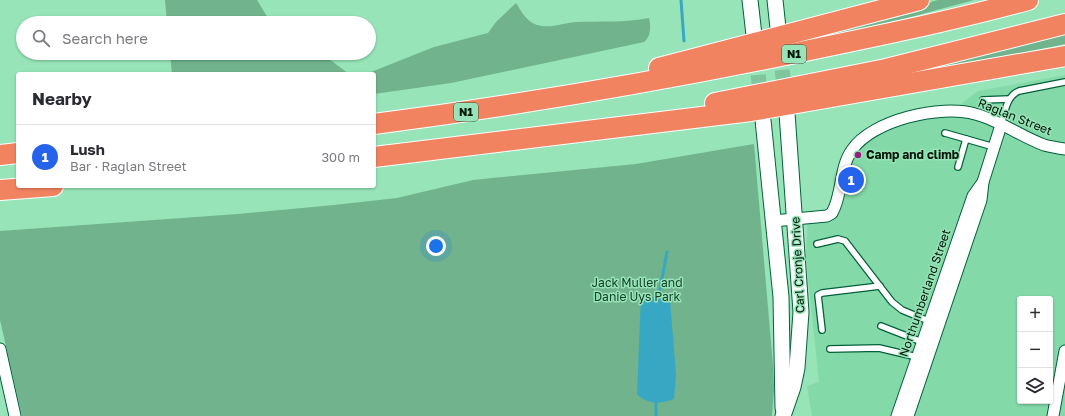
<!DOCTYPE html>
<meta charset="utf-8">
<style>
:root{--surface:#fff;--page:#f7f7f7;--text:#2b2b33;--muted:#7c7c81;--line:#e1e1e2;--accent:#2563eb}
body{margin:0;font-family:"Golos Text",sans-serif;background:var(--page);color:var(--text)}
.controls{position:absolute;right:12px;bottom:12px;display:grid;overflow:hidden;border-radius:4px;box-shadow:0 1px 3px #0004}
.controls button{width:36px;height:36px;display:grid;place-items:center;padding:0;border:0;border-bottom:1px solid var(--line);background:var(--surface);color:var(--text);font:20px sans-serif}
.you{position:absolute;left:436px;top:246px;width:14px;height:14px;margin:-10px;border:3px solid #fff;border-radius:50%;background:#1a73e8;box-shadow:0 0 0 6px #1a73e833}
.badge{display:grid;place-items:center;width:26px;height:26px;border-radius:50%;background:var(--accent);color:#fff;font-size:13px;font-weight:700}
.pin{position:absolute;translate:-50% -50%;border:2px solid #fff;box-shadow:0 1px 4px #0006}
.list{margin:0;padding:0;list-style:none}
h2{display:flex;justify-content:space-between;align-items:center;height:52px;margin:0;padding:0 16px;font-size:17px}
h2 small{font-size:13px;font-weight:400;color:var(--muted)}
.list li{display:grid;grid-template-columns:26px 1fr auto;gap:12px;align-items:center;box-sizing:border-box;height:64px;padding:0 16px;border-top:1px solid var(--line)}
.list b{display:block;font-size:15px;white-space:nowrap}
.list p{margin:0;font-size:13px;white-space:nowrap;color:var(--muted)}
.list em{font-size:13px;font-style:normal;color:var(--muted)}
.icon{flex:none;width:22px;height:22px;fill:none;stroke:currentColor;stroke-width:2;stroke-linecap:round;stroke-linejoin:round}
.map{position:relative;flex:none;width:1065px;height:416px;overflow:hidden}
.search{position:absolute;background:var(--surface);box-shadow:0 1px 3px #0004;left:16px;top:16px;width:360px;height:44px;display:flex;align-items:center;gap:10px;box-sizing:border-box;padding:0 14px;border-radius:22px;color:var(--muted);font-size:15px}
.panel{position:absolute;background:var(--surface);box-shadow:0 1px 3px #0004;left:16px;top:72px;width:360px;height:116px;border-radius:4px}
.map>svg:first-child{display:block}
.built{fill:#83d9a8;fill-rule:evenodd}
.green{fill:#70b38c}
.water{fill:#38a7c3}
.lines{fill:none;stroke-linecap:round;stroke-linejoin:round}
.stream{stroke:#38a7c3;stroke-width:3}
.secondary-tunnel{stroke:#80c59d;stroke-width:15;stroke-dasharray:15 8;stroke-linecap:butt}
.lane-casing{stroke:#04603a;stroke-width:8}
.street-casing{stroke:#04603a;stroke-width:13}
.secondary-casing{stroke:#04603a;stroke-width:17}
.highway-casing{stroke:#fff;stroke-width:22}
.lane{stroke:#fff;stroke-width:5.5}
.street{stroke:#fff;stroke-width:11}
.secondary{stroke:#fff;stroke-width:15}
.highway{stroke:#f28361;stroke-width:20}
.poi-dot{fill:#941e7c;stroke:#96e4b7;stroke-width:1.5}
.labels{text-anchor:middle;stroke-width:3;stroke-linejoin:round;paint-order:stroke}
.shield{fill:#96e4b7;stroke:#2d523c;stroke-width:1}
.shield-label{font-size:11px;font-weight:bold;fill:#001408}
.street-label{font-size:12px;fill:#001408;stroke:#96e4b7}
.poi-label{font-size:12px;font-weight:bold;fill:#001408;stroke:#96e4b7;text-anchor:start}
.park-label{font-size:12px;fill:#124029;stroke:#96e4b7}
</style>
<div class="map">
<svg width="1065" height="416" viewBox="0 0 1065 416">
<rect width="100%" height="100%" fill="#96e4b7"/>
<!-- built -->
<path class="built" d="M1065,75V416H812L807,386L819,382L806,258L808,213L825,212L830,208L845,160L874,128L952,111L978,91ZM1020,299H1050V401H1020Z"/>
<!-- green -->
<g class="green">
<polygon points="165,0 257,0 271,23 167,23"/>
<polygon points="938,0 974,0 907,18 832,35 831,31"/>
<path d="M516,3C521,11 527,22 537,25C551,29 562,23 576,22C601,21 625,23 649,18C651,26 651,37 644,42L451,83L374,94V74H366L434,47L488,33L496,22Z"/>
<polygon points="1065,31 1065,44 886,81 929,66"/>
<polygon points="170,53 321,53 349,74 172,74"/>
<polygon points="754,144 773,366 774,389 772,416 22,416 0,320 0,231 238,214 334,205 397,198 473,180 636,164"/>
</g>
<!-- water -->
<path class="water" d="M641,296L670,300L676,375L674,399C661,404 648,405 637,394Z"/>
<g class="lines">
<!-- stream -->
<g class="stream">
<polyline points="681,0 684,41"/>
<polyline points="658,299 667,252"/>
<polyline points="656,402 656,416"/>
</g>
<!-- secondary-tunnel -->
<g class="secondary-tunnel">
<polyline points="780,47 785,98"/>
<polyline points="756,52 761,103"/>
</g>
<defs>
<g id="lane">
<polyline points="983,100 1009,99"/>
<path d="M1001,125C1005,113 1006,96 1019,91L1065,82"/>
<polyline points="945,133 994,147"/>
<polyline points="958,167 966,139"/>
<polyline points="817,244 838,239 845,241 892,302 902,310 931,322"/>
<polyline points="881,326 922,342"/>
<polyline points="822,330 818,295 822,293 880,286"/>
<polyline points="830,349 879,348 917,357"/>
</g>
<g id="street">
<path d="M773,221L827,216L832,213C843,194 839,168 852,150C872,120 941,104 975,114C999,120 1020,136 1044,145C1051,147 1058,148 1065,149"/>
<polyline points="0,349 15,416"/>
<polyline points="897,416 973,196 983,182"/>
<polyline points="908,416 981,200 983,182 1001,125"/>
<polyline points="1053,416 1065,351"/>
</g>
<g id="secondary">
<polyline points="750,0 754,35"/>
<polyline points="775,0 778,28"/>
<polyline points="763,120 781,297 783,408"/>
<polyline points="783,416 793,387 797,368 801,312 787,113"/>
</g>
<g id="highway">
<polyline points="659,68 919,0"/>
<polyline points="715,103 886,69 1065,24"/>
<path d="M374,124C527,104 678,78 829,46C896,32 963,18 1028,0"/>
<polyline points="0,155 18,153"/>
<polyline points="374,157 751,111 1065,56"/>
<polyline points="0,190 53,186"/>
</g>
</defs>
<!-- lane casing -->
<use href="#lane" class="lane-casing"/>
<!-- street casing -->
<use href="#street" class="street-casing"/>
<!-- secondary casing -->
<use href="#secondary" class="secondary-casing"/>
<!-- highway casing -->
<use href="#highway" class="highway-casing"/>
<!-- lane -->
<use href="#lane" class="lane"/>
<!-- street -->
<use href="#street" class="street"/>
<!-- secondary -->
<use href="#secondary" class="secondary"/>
<!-- highway -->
<use href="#highway" class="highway"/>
</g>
<!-- markers -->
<circle class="poi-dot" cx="858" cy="155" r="4"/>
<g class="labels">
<!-- shield labels -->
<g class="shield">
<rect x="782" y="45" width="24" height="18" rx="3"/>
<rect x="454" y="103" width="24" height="18" rx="3"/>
</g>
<g class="shield-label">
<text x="794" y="58">N1</text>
<text x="466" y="116">N1</text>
</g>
<!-- street labels -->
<g class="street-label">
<text transform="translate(1015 117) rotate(22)" y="4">Raglan Street</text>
<text transform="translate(798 265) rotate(-93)" y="4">Carl Cronje Drive</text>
<text transform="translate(925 293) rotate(-71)" y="4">Northumberland Street</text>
</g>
<!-- poi labels -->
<g class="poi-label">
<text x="866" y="159">Camp and climb</text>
</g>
<!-- park labels -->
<g class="park-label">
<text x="637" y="287">Jack Muller and<tspan x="637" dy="14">Danie Uys Park</tspan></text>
</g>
</g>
</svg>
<div class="controls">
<button>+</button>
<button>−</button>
<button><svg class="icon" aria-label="layers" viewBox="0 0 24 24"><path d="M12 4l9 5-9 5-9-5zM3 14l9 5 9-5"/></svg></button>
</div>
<div class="you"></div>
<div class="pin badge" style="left:851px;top:180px">1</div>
<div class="search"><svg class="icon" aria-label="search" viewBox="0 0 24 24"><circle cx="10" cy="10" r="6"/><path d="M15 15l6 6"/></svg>Search here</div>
<section class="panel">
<h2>Nearby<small></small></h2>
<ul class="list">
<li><span class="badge">1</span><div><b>Lush</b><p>Bar · Raglan Street</p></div><em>300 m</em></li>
</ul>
</section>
</div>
